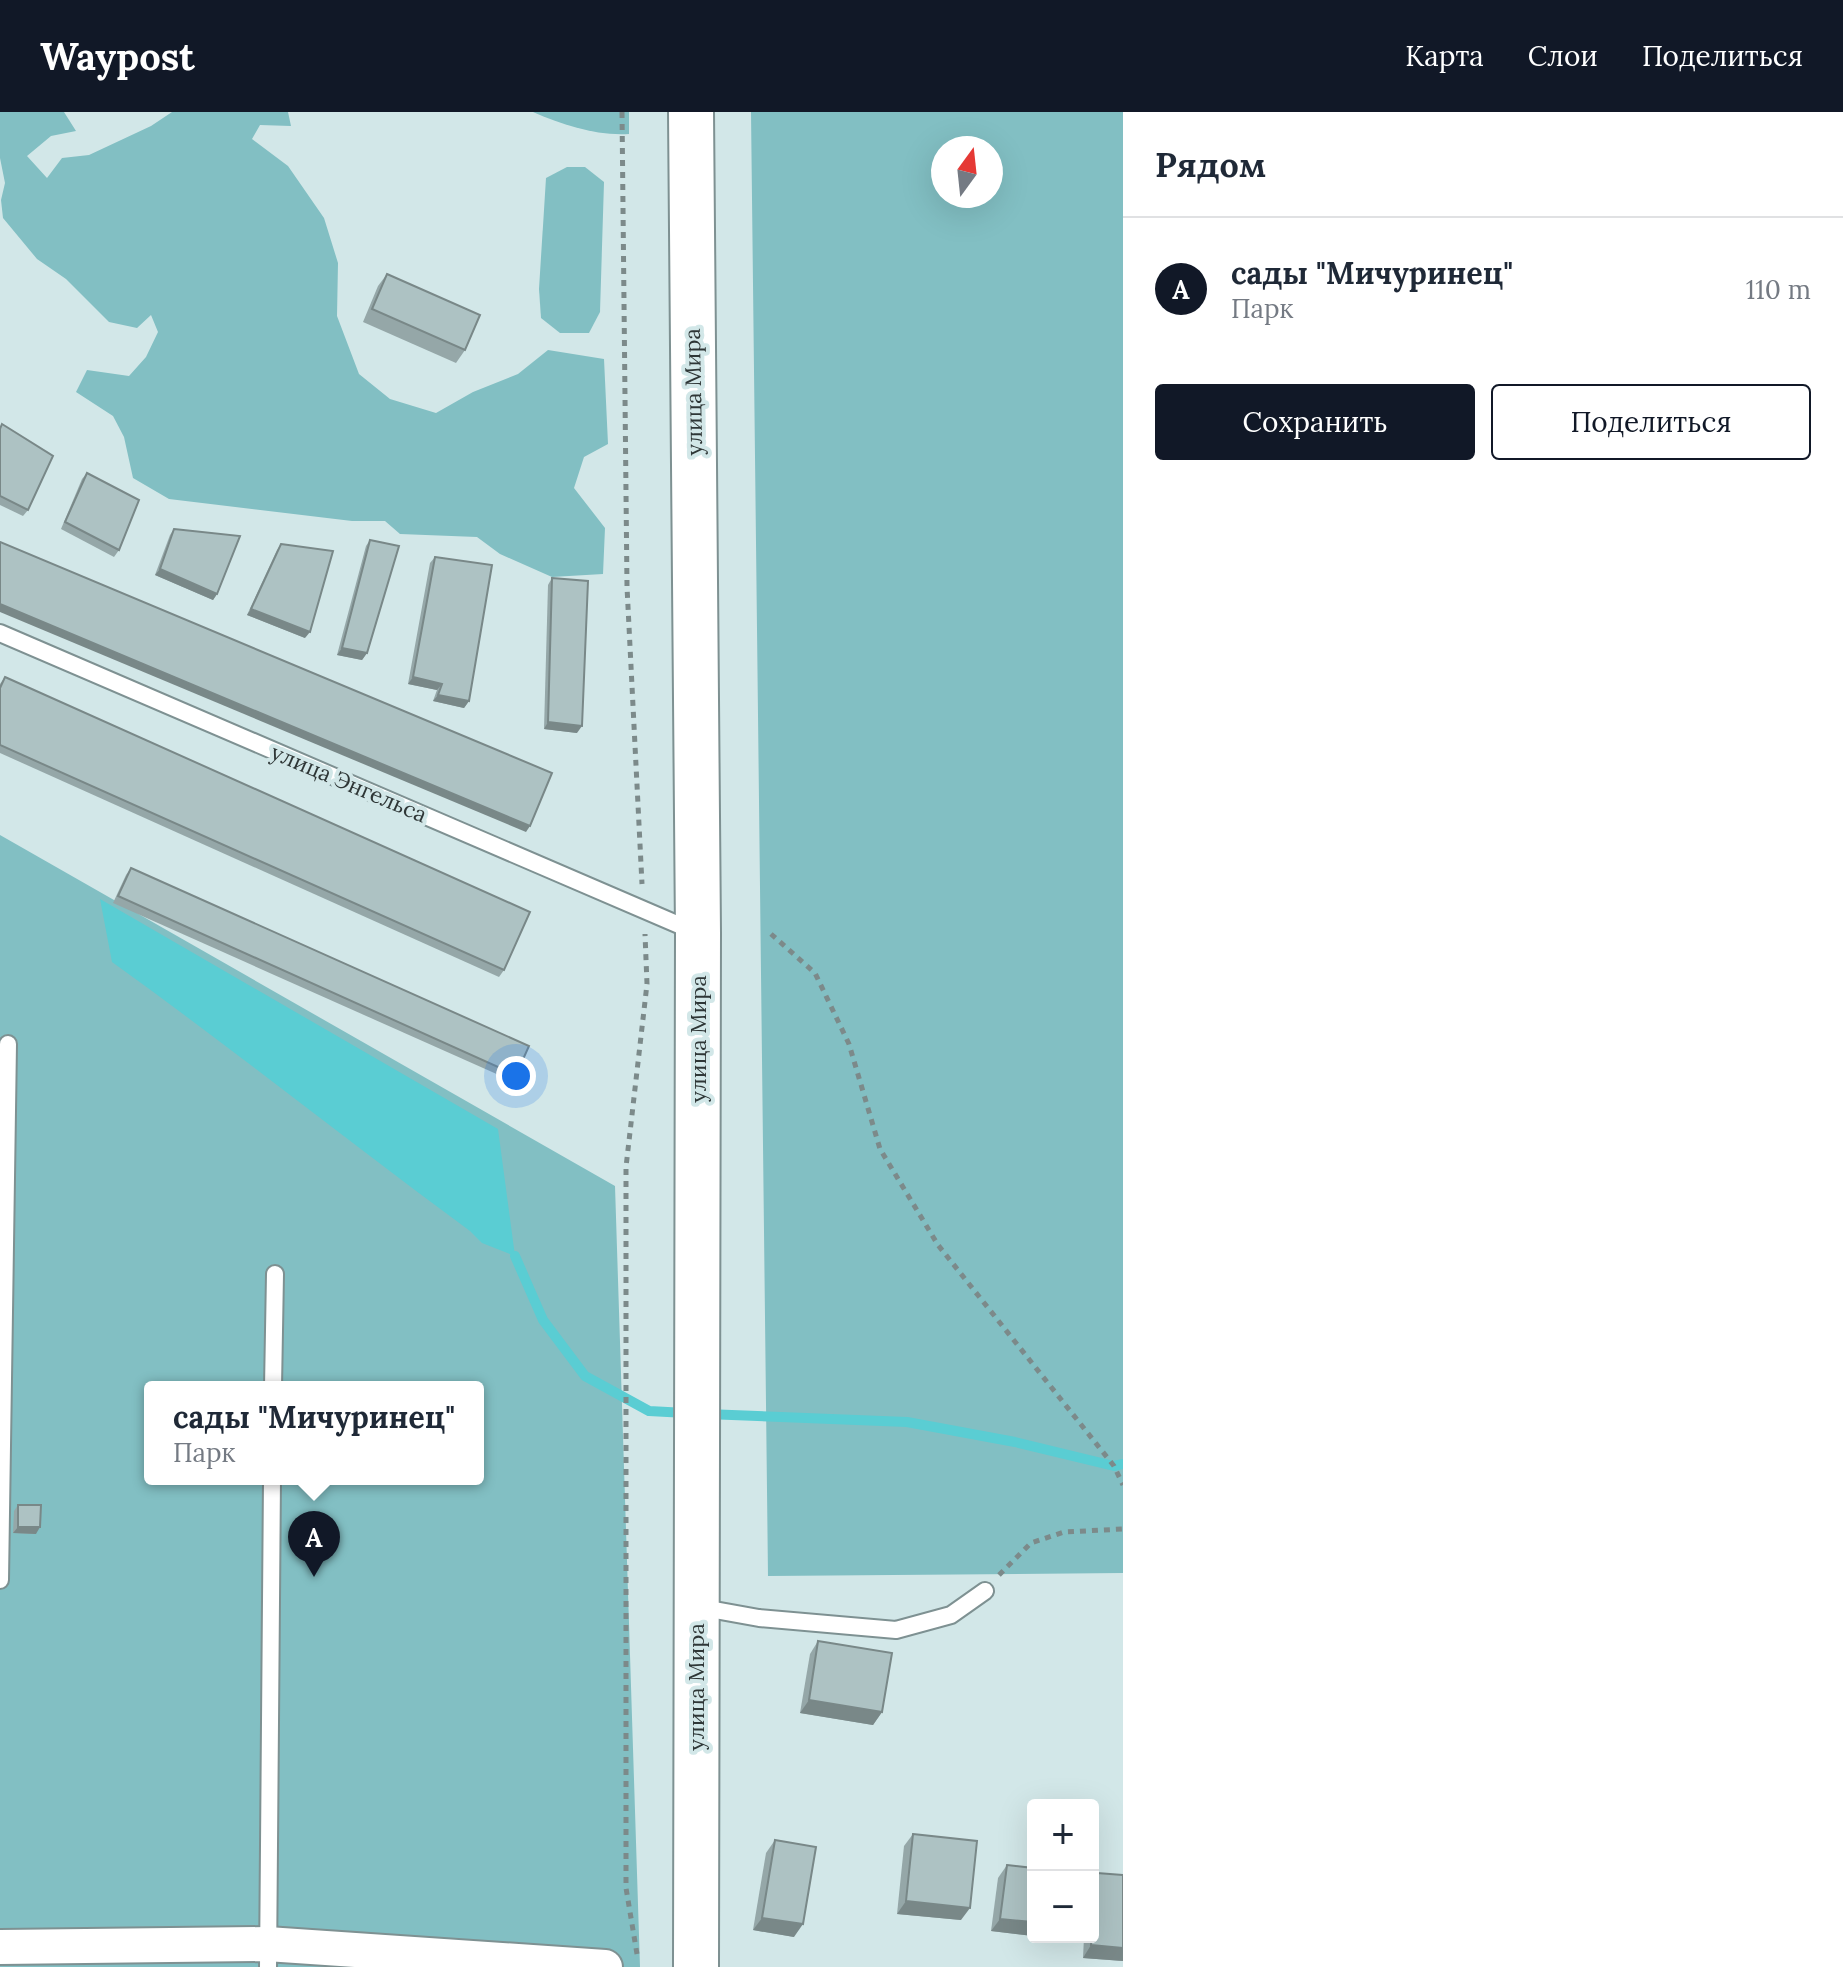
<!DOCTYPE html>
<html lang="ru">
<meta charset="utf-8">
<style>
:root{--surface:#fff;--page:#f6f6f7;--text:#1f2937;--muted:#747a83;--line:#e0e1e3;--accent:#111827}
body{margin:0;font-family:Lora,serif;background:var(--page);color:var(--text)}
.controls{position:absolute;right:24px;bottom:24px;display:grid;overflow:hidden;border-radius:8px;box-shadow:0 8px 32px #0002}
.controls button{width:72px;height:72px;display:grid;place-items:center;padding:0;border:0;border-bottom:2px solid var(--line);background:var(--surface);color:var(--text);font:40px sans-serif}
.compass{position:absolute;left:931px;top:24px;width:72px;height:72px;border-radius:50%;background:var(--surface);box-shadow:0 8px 32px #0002;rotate:15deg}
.you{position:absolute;left:516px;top:964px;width:28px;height:28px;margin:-20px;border:6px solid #fff;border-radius:50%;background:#1a73e8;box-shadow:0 0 0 12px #1a73e833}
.badge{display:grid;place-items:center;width:52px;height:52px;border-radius:50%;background:var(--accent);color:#fff;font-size:26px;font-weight:700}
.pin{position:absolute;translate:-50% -66px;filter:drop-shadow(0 2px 4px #0008)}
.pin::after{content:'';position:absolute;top:42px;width:28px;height:24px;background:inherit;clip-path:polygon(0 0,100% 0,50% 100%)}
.popup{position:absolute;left:144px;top:1269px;width:340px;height:104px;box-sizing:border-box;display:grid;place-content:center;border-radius:8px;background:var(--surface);filter:drop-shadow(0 2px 6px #0005);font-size:26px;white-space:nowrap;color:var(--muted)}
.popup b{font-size:30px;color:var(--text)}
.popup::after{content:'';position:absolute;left:50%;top:100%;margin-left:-16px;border:16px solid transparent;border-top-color:var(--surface)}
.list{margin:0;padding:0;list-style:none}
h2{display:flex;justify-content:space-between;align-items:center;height:104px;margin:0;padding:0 32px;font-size:34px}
h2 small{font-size:26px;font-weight:400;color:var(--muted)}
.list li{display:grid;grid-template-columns:52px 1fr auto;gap:24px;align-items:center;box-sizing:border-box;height:144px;padding:0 32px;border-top:2px solid var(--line)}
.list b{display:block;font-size:30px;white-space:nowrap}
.list p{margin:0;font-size:26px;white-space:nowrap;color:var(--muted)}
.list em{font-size:26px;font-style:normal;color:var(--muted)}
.actions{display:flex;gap:16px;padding:24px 32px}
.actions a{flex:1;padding:18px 0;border:2px solid var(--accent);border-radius:8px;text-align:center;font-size:28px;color:var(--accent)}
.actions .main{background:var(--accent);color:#fff}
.map{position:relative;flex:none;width:1123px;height:1855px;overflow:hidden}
header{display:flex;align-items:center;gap:48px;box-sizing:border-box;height:112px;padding:0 40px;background:var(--accent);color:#fff}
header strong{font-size:38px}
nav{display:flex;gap:44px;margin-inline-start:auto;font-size:28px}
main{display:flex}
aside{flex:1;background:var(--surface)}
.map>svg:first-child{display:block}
.green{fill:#82bfc3;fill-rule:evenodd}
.water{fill:#5acdd3}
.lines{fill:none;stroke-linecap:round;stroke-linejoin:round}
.stream{stroke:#5acdd3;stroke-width:10}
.lane-casing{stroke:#7e9192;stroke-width:20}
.street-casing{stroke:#7e9192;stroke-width:38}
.primary-casing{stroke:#7e9192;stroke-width:48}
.path{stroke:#7c8a8a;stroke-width:5;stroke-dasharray:6 6;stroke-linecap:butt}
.lane{stroke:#fff;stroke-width:16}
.street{stroke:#fff;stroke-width:34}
.primary{stroke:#fff;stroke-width:44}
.wall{fill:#95a7a8}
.shaded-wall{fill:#798888}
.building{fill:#adc2c3;stroke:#798888;stroke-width:2}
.labels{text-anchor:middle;stroke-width:8;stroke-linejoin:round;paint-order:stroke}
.street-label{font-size:22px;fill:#2e3636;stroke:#d2e7e8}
</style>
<header>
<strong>Waypost</strong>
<nav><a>Карта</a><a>Слои</a><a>Поделиться</a></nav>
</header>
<main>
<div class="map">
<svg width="1123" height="1855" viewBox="0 0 1123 1855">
<rect width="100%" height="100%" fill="#d2e7e8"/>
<!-- green -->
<g class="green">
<polygon points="0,0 64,0 76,19 51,24 27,44 47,66 62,46 89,43 151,14 172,0 288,0 291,14 260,13 252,27 288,54 324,106 338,151 337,204 359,262 390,287 436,301 473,280 518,262 548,238 604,247 608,332 584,345 574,376 605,416 603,462 552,465 500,442 477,425 400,422 385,409 352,409 169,387 133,366 124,325 113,304 76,280 87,258 129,264 146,245 158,220 151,203 137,216 109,210 66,167 37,147 3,106 1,88 5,71 0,46"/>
<path d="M533,0H629V22C596,24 563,13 533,0Z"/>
<path d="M751,0H1123V1461L768,1464ZM991,36V84H943V36Z"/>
<polygon points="567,55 585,55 604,70 600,200 589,221 560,221 541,206 539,177 546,66"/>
<path d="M0,723L615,1074L640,1855H0ZM150,1275H478V1367H150Z"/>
</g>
<!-- water -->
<path class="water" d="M100,787L498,1017L515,1144L482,1131L470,1119C349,1030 233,937 112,850Z"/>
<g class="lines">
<!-- stream -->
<g class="stream">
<polyline points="515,1144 543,1208 585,1264 649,1299 686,1301"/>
<polyline points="706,1302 907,1310 1015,1330 1114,1354 1123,1352"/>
</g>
<defs>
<g id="lane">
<polyline points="0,521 693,819"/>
<polyline points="273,1275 275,1162"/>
<polyline points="0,1468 8,932"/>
<polyline points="698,1495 759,1506 896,1518 951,1503 985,1479"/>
<polyline points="268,1855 272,1367"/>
</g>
<polyline id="street" points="0,1835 267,1832 605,1855"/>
<polyline id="primary" points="691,0 698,821 696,1855"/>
</defs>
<!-- lane casing -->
<use href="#lane" class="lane-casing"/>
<!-- street casing -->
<use href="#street" class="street-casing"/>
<!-- primary casing -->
<use href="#primary" class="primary-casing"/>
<!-- path -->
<g class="path">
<polyline points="622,0 627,475 642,772"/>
<polyline points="771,822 815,861 849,932 880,1037 938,1133 1114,1354 1123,1373"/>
<polyline points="999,1463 1031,1431 1064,1420 1123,1417"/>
<polyline points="637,1842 626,1776 626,1055 647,872 645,822"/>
</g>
<!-- lane -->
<use href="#lane" class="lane"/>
<!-- street -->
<use href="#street" class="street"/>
<!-- primary -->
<use href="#primary" class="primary"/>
</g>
<!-- wall -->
<g class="wall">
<polygon points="387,162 465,238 456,251 363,210 378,174"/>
<polygon points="2,312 28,398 23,404 0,393 0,315"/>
<polygon points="87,361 119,438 114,445 61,417 82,367"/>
<polygon points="174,417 217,482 213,488 155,463 170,423"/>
<polygon points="370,428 367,541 362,548 337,543 366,434"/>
<polygon points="281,432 305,526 247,503 277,438"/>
<polygon points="435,445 469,589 464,596 433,589 437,578 408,572 430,451"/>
<polygon points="552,466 577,621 544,617 548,473"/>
<polygon points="5,565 504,858 499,865 0,641 0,572"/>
<polygon points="131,756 516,963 512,969 113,791 126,763"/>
<polygon points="18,1393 36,1422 13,1421 14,1399"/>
<polygon points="818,1529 882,1600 873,1613 800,1601 810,1542"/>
<polygon points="913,1722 961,1808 897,1802 904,1734"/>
<polygon points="775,1728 794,1825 753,1818 766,1741"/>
<polygon points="1007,1753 1033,1824 991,1819 998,1766"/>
<polygon points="1097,1761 1123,1849 1083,1846 1084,1825 1093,1825 1093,1766"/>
</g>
<!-- shaded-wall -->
<g class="shaded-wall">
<polygon points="160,457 217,482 213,488 155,463"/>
<polygon points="0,492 530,714 526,720 0,500"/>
<polygon points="251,497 310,520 305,526 247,503"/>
<polygon points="342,536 367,541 362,548 337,543"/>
<polygon points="413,565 442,572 437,578 408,572"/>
<polygon points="438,583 469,589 464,596 433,589"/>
<polygon points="548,610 582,614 577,621 544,617"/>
<polygon points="18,1415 40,1415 36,1422 13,1421"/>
<polygon points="809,1588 882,1600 873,1613 800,1601"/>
<polygon points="906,1789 970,1796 961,1808 897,1802"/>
<polygon points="762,1806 803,1812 794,1825 753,1818"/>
<polygon points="1000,1807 1033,1810 1033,1824 991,1819"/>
<polygon points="1091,1833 1123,1836 1123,1849 1083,1846"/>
</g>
<!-- building -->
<g class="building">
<polygon points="387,162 480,203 465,238 372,197"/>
<polygon points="2,312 53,344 28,398 0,384 0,317"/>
<polygon points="87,361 139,388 119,438 65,410"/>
<polygon points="174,417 240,424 217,482 160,457"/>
<polygon points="370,428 399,434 367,541 342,536"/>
<polygon points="0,430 552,661 530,714 0,492"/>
<polygon points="281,432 333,439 310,520 251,497"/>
<polygon points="435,445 492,453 469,589 438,583 442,572 413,565"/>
<polygon points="552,466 588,469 582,614 548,610"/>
<polygon points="5,565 530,800 504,858 0,633 0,576"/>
<polygon points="131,756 529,934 516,963 118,784"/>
<polygon points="18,1393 41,1393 40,1415 18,1415"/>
<polygon points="818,1529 892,1541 882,1600 809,1588"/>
<polygon points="913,1722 977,1729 970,1796 906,1789"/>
<polygon points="775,1728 816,1735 803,1812 762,1806"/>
<polygon points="1007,1753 1033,1756 1033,1810 1000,1807"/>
<polygon points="1097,1761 1123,1763 1123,1836 1091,1833"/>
</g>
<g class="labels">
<!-- street labels -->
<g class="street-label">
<text transform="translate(693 280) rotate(-91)" y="8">улица Мира</text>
<text transform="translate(349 671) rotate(23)" y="8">улица Энгельса</text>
<text transform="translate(698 927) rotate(-90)" y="8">улица Мира</text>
<text transform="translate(696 1575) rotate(-90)" y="8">улица Мира</text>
</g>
</g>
</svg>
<div class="controls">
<button>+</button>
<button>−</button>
</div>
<svg class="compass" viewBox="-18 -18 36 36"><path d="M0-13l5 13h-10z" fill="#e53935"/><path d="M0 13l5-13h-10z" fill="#747a83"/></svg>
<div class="you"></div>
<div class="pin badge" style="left:314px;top:1465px">A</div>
<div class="popup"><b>сады &quot;Мичуринец&quot;</b>Парк</div>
</div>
<aside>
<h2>Рядом<small></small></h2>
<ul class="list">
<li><span class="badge">A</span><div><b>сады &quot;Мичуринец&quot;</b><p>Парк</p></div><em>110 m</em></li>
</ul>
<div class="actions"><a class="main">Сохранить</a><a>Поделиться</a></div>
</aside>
</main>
